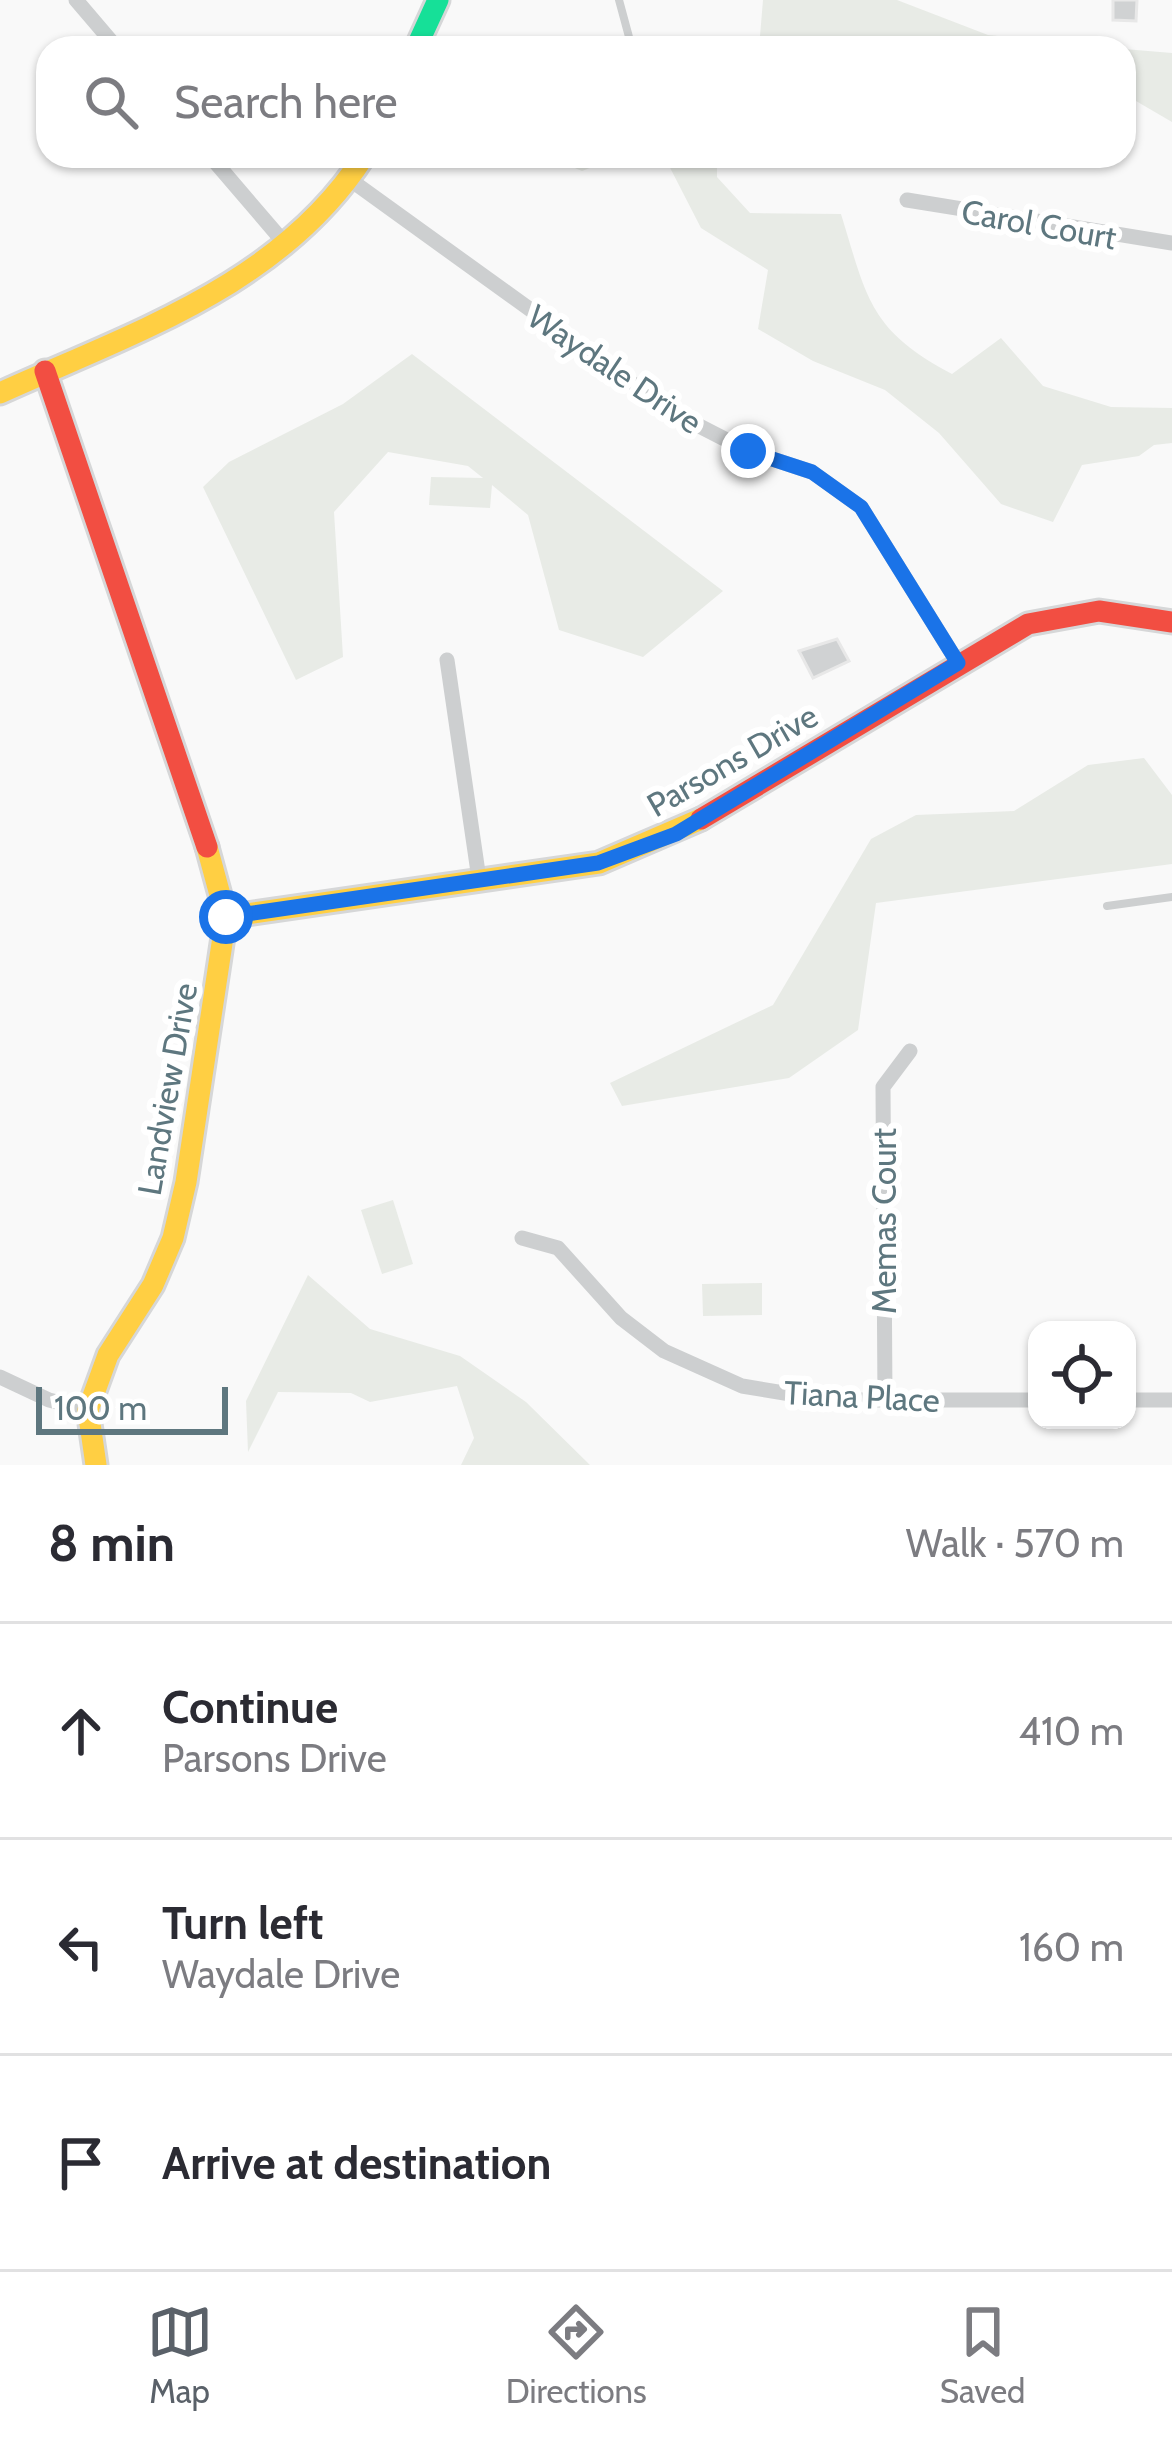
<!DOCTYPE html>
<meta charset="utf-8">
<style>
:root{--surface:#fff;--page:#f2f2f3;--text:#2b2b33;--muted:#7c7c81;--line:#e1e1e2;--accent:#5a6169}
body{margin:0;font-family:Cabin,sans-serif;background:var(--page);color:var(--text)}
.controls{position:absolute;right:36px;bottom:36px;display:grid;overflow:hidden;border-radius:24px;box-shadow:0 3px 9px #0004}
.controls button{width:108px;height:108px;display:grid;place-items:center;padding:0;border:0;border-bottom:3px solid var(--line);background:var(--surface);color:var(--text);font:60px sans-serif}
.scale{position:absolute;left:36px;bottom:30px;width:192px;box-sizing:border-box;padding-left:12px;border:6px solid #5e777f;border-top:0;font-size:33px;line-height:42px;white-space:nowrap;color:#5e777f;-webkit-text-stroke:9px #fff;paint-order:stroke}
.stop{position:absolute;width:36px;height:36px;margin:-27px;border:9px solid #1a73e8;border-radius:50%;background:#fff}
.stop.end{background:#1a73e8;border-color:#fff;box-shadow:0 3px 12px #0008}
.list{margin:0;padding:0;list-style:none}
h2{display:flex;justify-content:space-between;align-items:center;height:156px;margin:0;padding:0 48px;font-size:51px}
h2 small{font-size:39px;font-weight:400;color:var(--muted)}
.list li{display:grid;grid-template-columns:78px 1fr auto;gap:36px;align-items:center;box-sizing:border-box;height:216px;padding:0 48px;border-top:3px solid var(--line)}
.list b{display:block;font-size:45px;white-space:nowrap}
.list p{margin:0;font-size:39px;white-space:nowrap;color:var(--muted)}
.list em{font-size:39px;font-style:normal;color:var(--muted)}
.icon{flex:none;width:66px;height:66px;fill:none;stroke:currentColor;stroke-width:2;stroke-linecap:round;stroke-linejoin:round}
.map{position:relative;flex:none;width:1172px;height:1465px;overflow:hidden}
.search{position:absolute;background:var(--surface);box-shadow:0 3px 9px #0004;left:36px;right:36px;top:36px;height:132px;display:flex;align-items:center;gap:30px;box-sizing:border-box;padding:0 42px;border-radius:36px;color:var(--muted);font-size:45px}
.sheet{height:804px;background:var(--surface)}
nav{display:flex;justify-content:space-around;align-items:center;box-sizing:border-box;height:168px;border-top:3px solid var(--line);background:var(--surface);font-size:33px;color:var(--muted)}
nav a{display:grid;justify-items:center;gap:6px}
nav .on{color:var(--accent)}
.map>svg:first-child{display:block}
.green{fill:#e8ebe6}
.building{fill:#d0d2d3;stroke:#e8e8e8;stroke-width:3}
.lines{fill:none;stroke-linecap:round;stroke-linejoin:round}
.fast-casing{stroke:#d6d7d8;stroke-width:27}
.slow-casing{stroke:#d6d7d8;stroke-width:27}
.jam-casing{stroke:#d6d7d8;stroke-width:27}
.lane{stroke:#cdcfd0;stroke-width:8}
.street{stroke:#cdcfd0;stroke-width:15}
.fast{stroke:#16e098;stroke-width:21}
.slow{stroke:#ffcf43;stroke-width:21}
.jam{stroke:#f24e42;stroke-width:21}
.route{stroke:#1a73e8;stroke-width:15}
.labels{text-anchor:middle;stroke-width:12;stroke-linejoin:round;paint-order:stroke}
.street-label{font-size:33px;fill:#5e777f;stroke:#fff}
</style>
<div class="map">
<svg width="1172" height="1465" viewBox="0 0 1172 1465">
<rect width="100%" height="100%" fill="#f9f9f9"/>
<!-- green -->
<g class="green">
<polygon points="763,0 897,0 988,35 1118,48 759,48"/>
<polygon points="1124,49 1172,53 1172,122 1124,94"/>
<polygon points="546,156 621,156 582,171"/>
<path d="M664,156H717V177L750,213L841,214C867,298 869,330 952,374L1001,338L1043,386L1111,407L1172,408V443L1154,445L1139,456L1082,465L1053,522L1001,504L939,433L885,390L813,361L758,329L768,270L701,228Z"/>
<polygon points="412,354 723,591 643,657 559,630 528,515 492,485 490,508 429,505 431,477 483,478 468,466 388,452 334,512 343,657 296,680 203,487 229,462 343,404"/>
<polygon points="1144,758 1172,795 1172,864 876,903 858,1030 789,1078 622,1106 610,1083 773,1005 871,839 916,815 1014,811 1088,765"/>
<polygon points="393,1200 413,1264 382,1274 361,1210"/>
<polygon points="308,1275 370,1329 460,1356 526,1402 590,1465 461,1465 474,1438 457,1386 370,1402 351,1393 278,1392 248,1452 246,1401"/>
<polygon points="762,1283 762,1315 703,1316 702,1284"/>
</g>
<!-- building -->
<g class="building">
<polygon points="1113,0 1137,0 1136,21 1113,20"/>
<polygon points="837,639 849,661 813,678 799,651"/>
</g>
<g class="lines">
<defs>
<polyline id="fast" points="416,48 438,0"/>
<g id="slow">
<path d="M0,393C134,332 281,285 364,156"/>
<polyline points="226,917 599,863 701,819"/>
<polyline points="96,1465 88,1410 108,1355 153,1285 173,1238 186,1182 226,917 207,847"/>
</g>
<g id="jam">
<polyline points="45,371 207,847"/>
<polyline points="701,819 1028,624 1099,611 1172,622"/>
</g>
</defs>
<!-- fast casing -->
<use href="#fast" class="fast-casing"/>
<!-- slow casing -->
<use href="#slow" class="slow-casing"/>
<!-- jam casing -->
<use href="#jam" class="jam-casing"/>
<!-- lane -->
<g class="lane">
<polyline points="619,0 632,48"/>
<polyline points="691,48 693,45"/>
<polyline points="1107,906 1172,897"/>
</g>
<!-- street -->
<g class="street">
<polyline points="76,0 117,48"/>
<polyline points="210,156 287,246"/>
<polyline points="352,181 672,412 748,451 812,472 861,507 958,663"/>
<polyline points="907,200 1172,243"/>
<polyline points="447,660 479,879"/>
<polyline points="522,1238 558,1248 621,1318 664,1351 742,1386 827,1400 1037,1400"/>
<polyline points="0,1377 49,1400 88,1410"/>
<polyline points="885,1400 883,1087 910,1051"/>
<polyline points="1127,1400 1172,1400"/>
</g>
<!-- fast -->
<use href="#fast" class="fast"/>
<!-- slow -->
<use href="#slow" class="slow"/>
<!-- jam -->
<use href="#jam" class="jam"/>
</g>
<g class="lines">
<!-- route -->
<polyline class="route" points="226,917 598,863 676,834 958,663 861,507 812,472 748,451"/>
</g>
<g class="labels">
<!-- street labels -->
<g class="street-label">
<text transform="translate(1039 224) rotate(10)" y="12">Carol Court</text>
<text transform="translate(615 369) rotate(34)" y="12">Waydale Drive</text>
<text transform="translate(732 760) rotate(-30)" y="12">Parsons Drive</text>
<text transform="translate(167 1089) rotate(-80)" y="12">Landview Drive</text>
<text transform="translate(884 1221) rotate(-90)" y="12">Memas Court</text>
<text transform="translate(862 1396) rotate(3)" y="12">Tiana Place</text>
</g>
</g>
</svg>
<div class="controls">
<button><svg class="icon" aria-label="locate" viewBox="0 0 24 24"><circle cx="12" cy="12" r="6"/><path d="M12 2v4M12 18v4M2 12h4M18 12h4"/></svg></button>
</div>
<div class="scale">100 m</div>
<div class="stop" style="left:226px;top:917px"></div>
<div class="stop end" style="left:748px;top:451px"></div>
<div class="search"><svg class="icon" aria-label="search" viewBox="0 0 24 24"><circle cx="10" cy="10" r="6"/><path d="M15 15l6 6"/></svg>Search here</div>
</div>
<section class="sheet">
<h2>8 min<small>Walk · 570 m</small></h2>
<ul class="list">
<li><svg class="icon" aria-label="ahead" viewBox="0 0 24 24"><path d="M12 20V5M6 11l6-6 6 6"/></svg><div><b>Continue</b><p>Parsons Drive</p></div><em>410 m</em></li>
<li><svg class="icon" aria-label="left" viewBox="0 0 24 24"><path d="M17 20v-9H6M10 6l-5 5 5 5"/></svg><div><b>Turn left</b><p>Waydale Drive</p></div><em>160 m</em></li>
<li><svg class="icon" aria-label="arrive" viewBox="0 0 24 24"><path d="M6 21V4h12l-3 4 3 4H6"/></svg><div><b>Arrive at destination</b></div></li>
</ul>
</section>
<nav>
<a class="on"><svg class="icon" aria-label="map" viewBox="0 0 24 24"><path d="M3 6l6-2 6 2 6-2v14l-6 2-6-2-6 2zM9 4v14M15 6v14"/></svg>Map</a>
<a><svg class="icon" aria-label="directions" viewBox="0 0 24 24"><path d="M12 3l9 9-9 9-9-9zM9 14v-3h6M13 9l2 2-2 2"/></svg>Directions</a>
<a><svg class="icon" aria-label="saved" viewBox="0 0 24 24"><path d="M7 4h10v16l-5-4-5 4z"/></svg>Saved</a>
</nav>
